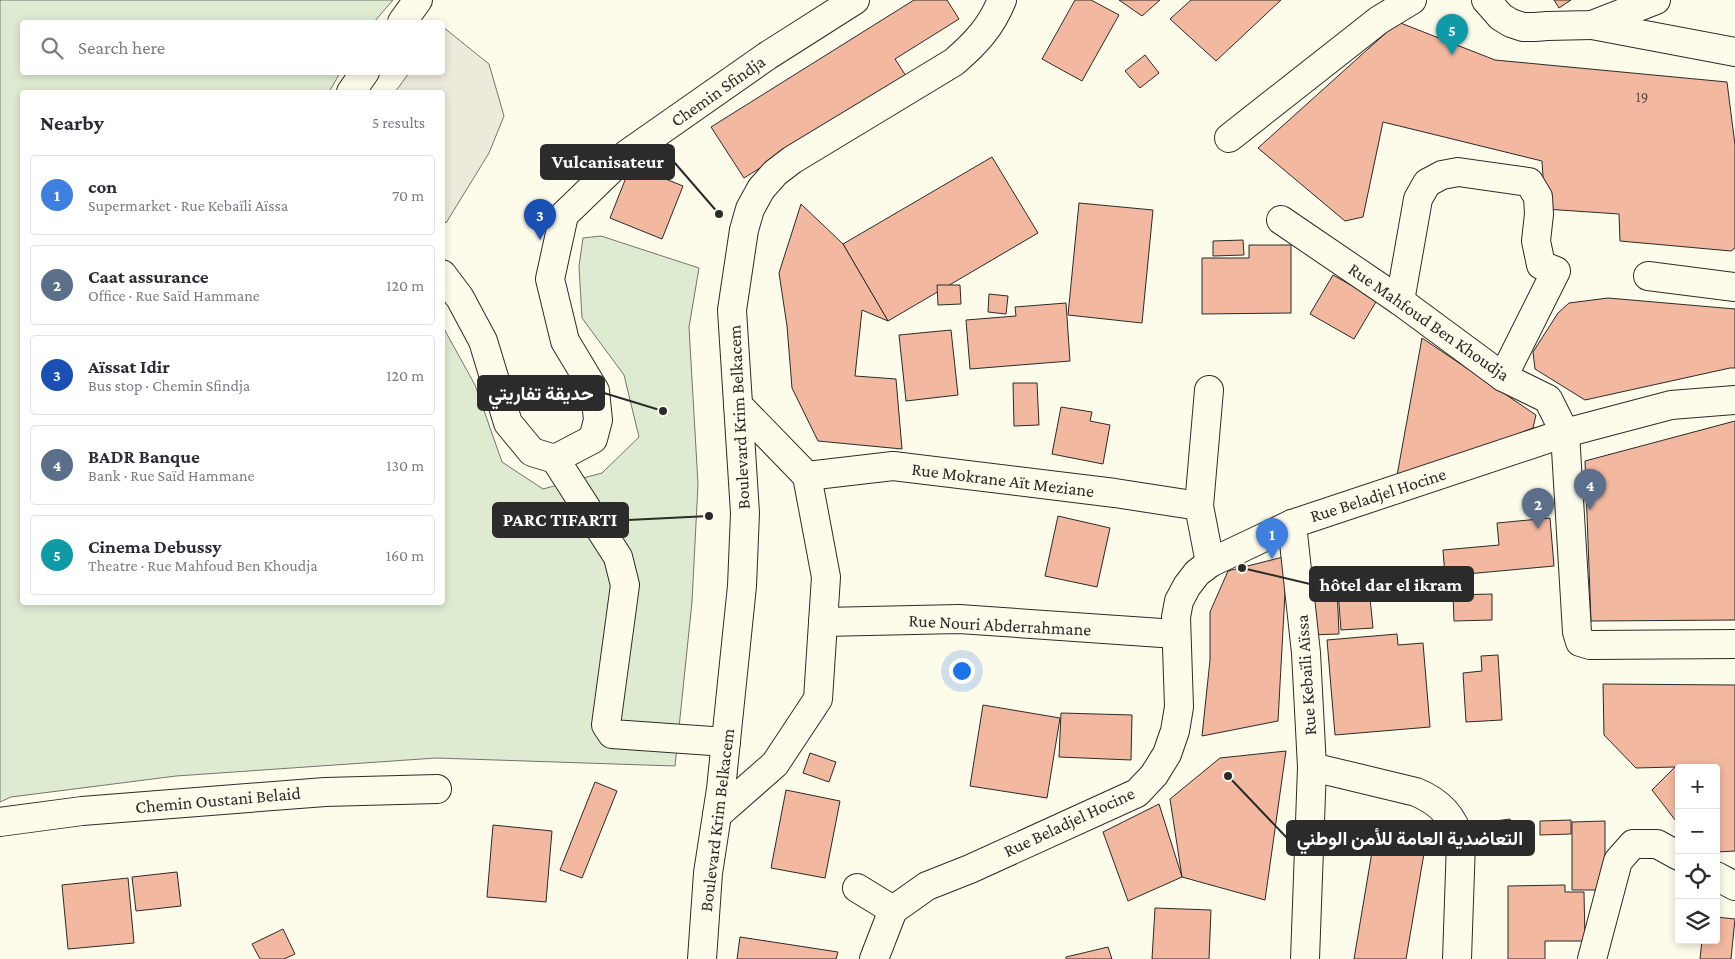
<!DOCTYPE html>
<meta charset="utf-8">
<style>
:root{--surface:#fff;--page:#f7f7f7;--text:#2b2b33;--muted:#7c7c81;--line:#e1e1e2;--accent:#db2777}
body{margin:0;font-family:"Crimson Pro",Vazirmatn,serif;background:var(--page);color:var(--text)}
.controls{position:absolute;right:15px;bottom:15px;display:grid;overflow:hidden;border-radius:5px;box-shadow:0 2px 8px #0003}
.controls button{width:45px;height:45px;display:grid;place-items:center;padding:0;border:0;border-bottom:1px solid var(--line);background:var(--surface);color:var(--text);font:25px sans-serif}
.you{position:absolute;left:961px;top:670px;width:18px;height:18px;margin:-12px;border:4px solid #fff;border-radius:50%;background:#1a73e8;box-shadow:0 0 0 8px #1a73e833}
.badge{display:grid;place-items:center;width:32px;height:32px;border-radius:50%;background:var(--accent);color:#fff;font-size:16px;font-weight:700}
.pin{position:absolute;translate:-50% -41px;filter:drop-shadow(0 1px 2px #0008)}
.pin::after{content:'';position:absolute;top:26px;width:18px;height:15px;background:inherit;clip-path:polygon(0 0,100% 0,50% 100%)}
.list{margin:0;padding:0;list-style:none}
h2{display:flex;justify-content:space-between;align-items:center;height:65px;margin:0;padding:0 20px;font-size:21px}
h2 small{font-size:16px;font-weight:400;color:var(--muted)}
.list li{display:grid;grid-template-columns:32px 1fr auto;gap:15px;align-items:center;box-sizing:border-box;height:80px;margin:0 10px 10px;padding:0 10px;border:1px solid var(--line);border-radius:5px}
.list b{display:block;font-size:19px;white-space:nowrap}
.list p{margin:0;font-size:16px;white-space:nowrap;color:var(--muted)}
.list em{font-size:16px;font-style:normal;color:var(--muted)}
.icon{flex:none;width:28px;height:28px;fill:none;stroke:currentColor;stroke-width:2;stroke-linecap:round;stroke-linejoin:round}
.map{position:relative;flex:none;width:1735px;height:959px;overflow:hidden}
.search{position:absolute;background:var(--surface);box-shadow:0 2px 8px #0003;left:20px;top:20px;width:425px;height:55px;display:flex;align-items:center;gap:12px;box-sizing:border-box;padding:0 18px;border-radius:5px;color:var(--muted);font-size:19px}
.panel{position:absolute;background:var(--surface);box-shadow:0 2px 8px #0003;left:20px;top:90px;width:425px;height:515px;border-radius:5px}
.map>svg:first-child{display:block}
.green{fill:#deebd1;stroke:#74746e}
.parking{fill:#eceadb;stroke:#74746e}
.building{fill:#f2b8a0;stroke:#2b2b2b}
.lines{fill:none;stroke-linecap:round;stroke-linejoin:round}
.street-casing{stroke:#2b2b2b;stroke-width:30}
.secondary-casing{stroke:#2b2b2b;stroke-width:30}
.primary-casing{stroke:#2b2b2b;stroke-width:30}
.street{stroke:#fdfbea;stroke-width:28}
.secondary{stroke:#fdfbea;stroke-width:28}
.primary{stroke:#fdfbea;stroke-width:28}
.labels{text-anchor:middle;stroke-width:4;stroke-linejoin:round;paint-order:stroke}
.number-label{font-size:15px;fill:#5d4e48}
.street-label{font-size:18px;fill:#2b2b2b;stroke:#fdfbea}
.leader{fill:none;stroke:#2b2b2b;stroke-width:2}
.callout-dot{fill:#2b2b2b;stroke:#fdfbea;stroke-width:2}
.callout{fill:#2b2b2b;stroke:#2b2b2b;stroke-width:2}
.callout-label{font-size:19px;text-anchor:middle;font-weight:bold;fill:#fff}
</style>
<div class="map">
<svg width="1735" height="959" viewBox="0 0 1735 959">
<rect width="100%" height="100%" fill="#fdfbea"/>
<!-- green -->
<polygon class="green" points="0,0 393,0 374,22 22,22 22,72 340,73 329,92 22,92 22,602 442,602 443,327 475,385 502,462 543,489 602,473 639,437 624,375 582,318 579,266 583,238 601,236 699,268 689,327 698,484 692,602 675,766 436,758 176,776 11,797 0,802"/>
<!-- parking -->
<polygon class="parking" points="443,27 489,64 504,116 489,153 446,223 442,218 442,92 395,92 409,73 442,72"/>
<!-- building -->
<g class="building">
<polygon points="914,0 947,0 959,19 895,59 906,76 744,178 711,127"/>
<polygon points="1075,0 1091,0 1119,15 1082,81 1042,59"/>
<polygon points="1119,0 1160,0 1142,16"/>
<polygon points="1191,0 1281,0 1216,61 1170,19"/>
<polygon points="1554,0 1571,0 1559,8"/>
<polygon points="1398,22 1495,60 1727,82 1735,145 1735,248 1731,251 1620,241 1619,214 1545,209 1542,161 1383,122 1363,217 1345,221 1258,148"/>
<polygon points="1145,55 1159,73 1140,88 1125,71"/>
<polygon points="992,157 1038,233 888,321 843,244"/>
<polygon points="631,165 683,186 662,239 610,218"/>
<polygon points="1079,203 1153,210 1142,323 1068,315"/>
<polygon points="801,204 843,244 888,321 862,310 855,376 896,379 902,449 818,441 792,388 787,326 779,273"/>
<polygon points="1243,240 1244,255 1213,256 1213,241"/>
<polygon points="1249,245 1291,245 1291,313 1202,314 1202,258 1249,258"/>
<polygon points="1333,275 1377,300 1354,339 1310,314"/>
<polygon points="937,285 960,285 961,304 938,305"/>
<polygon points="989,294 1008,296 1006,314 988,312"/>
<polygon points="1608,298 1735,309 1735,368 1730,368 1585,400 1535,369 1533,352 1558,313 1569,303"/>
<polygon points="1066,303 1070,361 970,369 966,320 1016,316 1015,307"/>
<polygon points="951,330 958,395 906,401 899,335"/>
<polygon points="1422,338 1536,415 1533,428 1396,481"/>
<polygon points="1013,383 1037,383 1039,425 1014,426"/>
<polygon points="1061,407 1092,412 1090,421 1110,425 1103,464 1052,454"/>
<polygon points="1735,421 1735,620 1591,621 1585,461"/>
<polygon points="1058,516 1110,528 1097,587 1045,576"/>
<polygon points="1550,518 1554,566 1445,576 1443,550 1499,545 1497,523"/>
<polygon points="1287,556 1278,721 1202,736 1210,660 1210,612 1228,571"/>
<polygon points="1337,587 1339,634 1308,635 1307,588"/>
<polygon points="1369,588 1373,628 1341,630 1338,591"/>
<polygon points="1492,594 1492,620 1454,621 1453,595"/>
<polygon points="1397,634 1398,645 1423,643 1430,727 1335,735 1327,640"/>
<polygon points="1498,655 1502,720 1466,722 1463,673 1482,671 1481,656"/>
<polygon points="1603,684 1735,685 1735,851 1716,852 1716,768 1679,768 1679,825 1652,790 1675,767 1636,768 1604,735"/>
<polygon points="983,705 1060,718 1047,798 970,786"/>
<polygon points="1061,713 1132,715 1131,760 1059,757"/>
<polygon points="1286,751 1265,900 1182,877 1170,799 1220,758"/>
<polygon points="810,753 836,762 829,782 803,773"/>
<polygon points="595,782 617,791 582,878 560,870"/>
<polygon points="786,790 840,801 825,878 771,868"/>
<polygon points="1159,804 1182,877 1128,901 1103,832"/>
<polygon points="1510,819 1513,837 1498,839 1495,821"/>
<polygon points="1571,820 1571,834 1540,835 1540,821"/>
<polygon points="1605,821 1605,890 1572,890 1572,822"/>
<polygon points="1377,822 1428,830 1406,959 1354,959"/>
<polygon points="493,825 552,831 546,902 487,897"/>
<polygon points="177,872 181,906 136,911 132,877"/>
<polygon points="128,878 134,943 68,949 62,885"/>
<polygon points="1565,885 1565,892 1584,892 1585,941 1545,941 1545,959 1508,959 1508,886"/>
<polygon points="1155,908 1211,910 1209,959 1152,959"/>
<polygon points="1716,917 1735,919 1731,959 1700,959 1702,940 1716,940"/>
<polygon points="283,929 295,954 284,959 260,959 252,944"/>
<polygon points="740,937 838,952 836,959 737,959"/>
<polygon points="1108,947 1112,959 1066,959 1066,957"/>
</g>
<g class="lines">
<defs>
<g id="street">
<polyline points="1592,25 1735,52"/>
<polyline points="1229,138 1379,20 1412,0"/>
<polyline points="1281,220 1400,301 1503,377 1548,399 1565,433 1577,632 1580,642 1590,645 1735,644"/>
<polyline points="1648,276 1735,287"/>
<polyline points="1400,301 1418,199 1427,183 1442,175 1458,172 1529,182 1538,197 1539,214 1536,241 1541,265 1556,271 1503,377"/>
<polyline points="1209,390 1199,506 1210,563"/>
<polyline points="555,459 618,557 625,585 606,725 612,734 726,742"/>
<polyline points="807,476 893,466 1115,493 1199,506"/>
<polyline points="1292,524 1306,653 1312,767 1305,959"/>
<polyline points="823,622 959,619 1176,634"/>
<path d="M1312,767L1416,792C1440,802 1453,816 1461,842L1457,959"/>
<polyline points="717,815 775,764 818,699 826,577 807,476 738,405"/>
<polyline points="0,822 82,811 325,792 437,789"/>
<polyline points="1716,876 1735,886"/>
<polyline points="857,888 893,910"/>
<polyline points="1592,959 1618,861 1633,844 1657,844 1679,856"/>
</g>
<g id="secondary">
<polyline points="402,22 418,0"/>
<polyline points="351,92 365,72"/>
<polyline points="442,274 460,298 483,341 508,423 532,452 555,459 593,439 598,420 595,391 565,341 550,279 564,215 627,154 767,56 855,0"/>
<path d="M702,959L708,873L721,789L742,586L745,513L732,310L744,230L750,209L761,189L775,173L792,160L954,62C976,43 991,27 1002,0"/>
<polyline points="874,959 893,910 927,886 970,869 1137,793 1154,775 1167,754 1175,731 1179,707 1176,617 1179,601 1187,586 1197,573 1210,563 1292,524 1565,433 1671,405 1735,400"/>
</g>
<polyline id="primary" points="1486,0 1501,17 1511,23 1523,27 1535,27 1547,26 1592,25 1656,0"/>
</defs>
<!-- street casing -->
<use href="#street" class="street-casing"/>
<!-- secondary casing -->
<use href="#secondary" class="secondary-casing"/>
<!-- primary casing -->
<use href="#primary" class="primary-casing"/>
<!-- street -->
<use href="#street" class="street"/>
<!-- secondary -->
<use href="#secondary" class="secondary"/>
<!-- primary -->
<use href="#primary" class="primary"/>
</g>
<g class="labels">
<!-- number labels -->
<g class="number-label">
<text x="1642" y="102">19</text>
</g>
<!-- street labels -->
<g class="street-label">
<text transform="translate(718 91) rotate(-35)" y="6">Chemin Sfindja</text>
<text transform="translate(1429 322) rotate(35)" y="6">Rue Mahfoud Ben Khoudja</text>
<text transform="translate(739 417) rotate(-93)" y="6">Boulevard Krim Belkacem</text>
<text transform="translate(1003 480) rotate(7)" y="6">Rue Mokrane Aït Meziane</text>
<text transform="translate(1378 495) rotate(-18)" y="6">Rue Beladjel Hocine</text>
<text transform="translate(1000 625) rotate(3)" y="6">Rue Nouri Abderrahmane</text>
<text transform="translate(1306 675) rotate(-94)" y="6">Rue Kebaïli Aïssa</text>
<text transform="translate(218 800) rotate(-5)" y="6">Chemin Oustani Belaid</text>
<text transform="translate(717 820) rotate(-83)" y="6">Boulevard Krim Belkacem</text>
<text transform="translate(1069 822) rotate(-25)" y="6">Rue Beladjel Hocine</text>
</g>
</g>
<!-- callouts -->
<path class="leader" d="M719 214L674 162M663 411L604 393M709 516L628 520M1242 568L1310 584M1228 776L1287 838"/>
<g class="callout-dot">
<circle cx="719" cy="214" r="5"/>
<circle cx="663" cy="411" r="5"/>
<circle cx="709" cy="516" r="5"/>
<circle cx="1242" cy="568" r="5"/>
<circle cx="1228" cy="776" r="5"/>
</g>
<g class="callout">
<rect x="541" y="145" width="133" height="34" rx="5"/>
<rect x="478" y="376" width="126" height="34" rx="5"/>
<rect x="493" y="503" width="135" height="34" rx="5"/>
<rect x="1310" y="567" width="163" height="34" rx="5"/>
<rect x="1287" y="821" width="247" height="34" rx="5"/>
</g>
<g class="callout-label">
<text x="608" y="168">Vulcanisateur</text>
<text x="541" y="400">حديقة تفاريتي</text>
<text x="560" y="526">PARC TIFARTI</text>
<text x="1391" y="591">hôtel dar el ikram</text>
<text x="1410" y="845">التعاضدية العامة للأمن الوطني</text>
</g>
</svg>
<div class="controls">
<button>+</button>
<button>−</button>
<button><svg class="icon" aria-label="locate" viewBox="0 0 24 24"><circle cx="12" cy="12" r="6"/><path d="M12 2v4M12 18v4M2 12h4M18 12h4"/></svg></button>
<button><svg class="icon" aria-label="layers" viewBox="0 0 24 24"><path d="M12 4l9 5-9 5-9-5zM3 14l9 5 9-5"/></svg></button>
</div>
<div class="you"></div>
<div class="pin badge" style="left:1272px;top:559px;background:#3f7fe0">1</div>
<div class="pin badge" style="left:1538px;top:529px;background:#5c6f8a">2</div>
<div class="pin badge" style="left:540px;top:240px;background:#1a4fb4">3</div>
<div class="pin badge" style="left:1590px;top:510px;background:#5c6f8a">4</div>
<div class="pin badge" style="left:1452px;top:55px;background:#0f9aa8">5</div>
<div class="search"><svg class="icon" aria-label="search" viewBox="0 0 24 24"><circle cx="10" cy="10" r="6"/><path d="M15 15l6 6"/></svg>Search here</div>
<section class="panel">
<h2>Nearby<small>5 results</small></h2>
<ul class="list">
<li><span class="badge" style="background:#3f7fe0">1</span><div><b>con</b><p>Supermarket · Rue Kebaïli Aïssa</p></div><em>70 m</em></li>
<li><span class="badge" style="background:#5c6f8a">2</span><div><b>Caat assurance</b><p>Office · Rue Saïd Hammane</p></div><em>120 m</em></li>
<li><span class="badge" style="background:#1a4fb4">3</span><div><b>Aïssat Idir</b><p>Bus stop · Chemin Sfindja</p></div><em>120 m</em></li>
<li><span class="badge" style="background:#5c6f8a">4</span><div><b>BADR Banque</b><p>Bank · Rue Saïd Hammane</p></div><em>130 m</em></li>
<li><span class="badge" style="background:#0f9aa8">5</span><div><b>Cinema Debussy</b><p>Theatre · Rue Mahfoud Ben Khoudja</p></div><em>160 m</em></li>
</ul>
</section>
</div>
